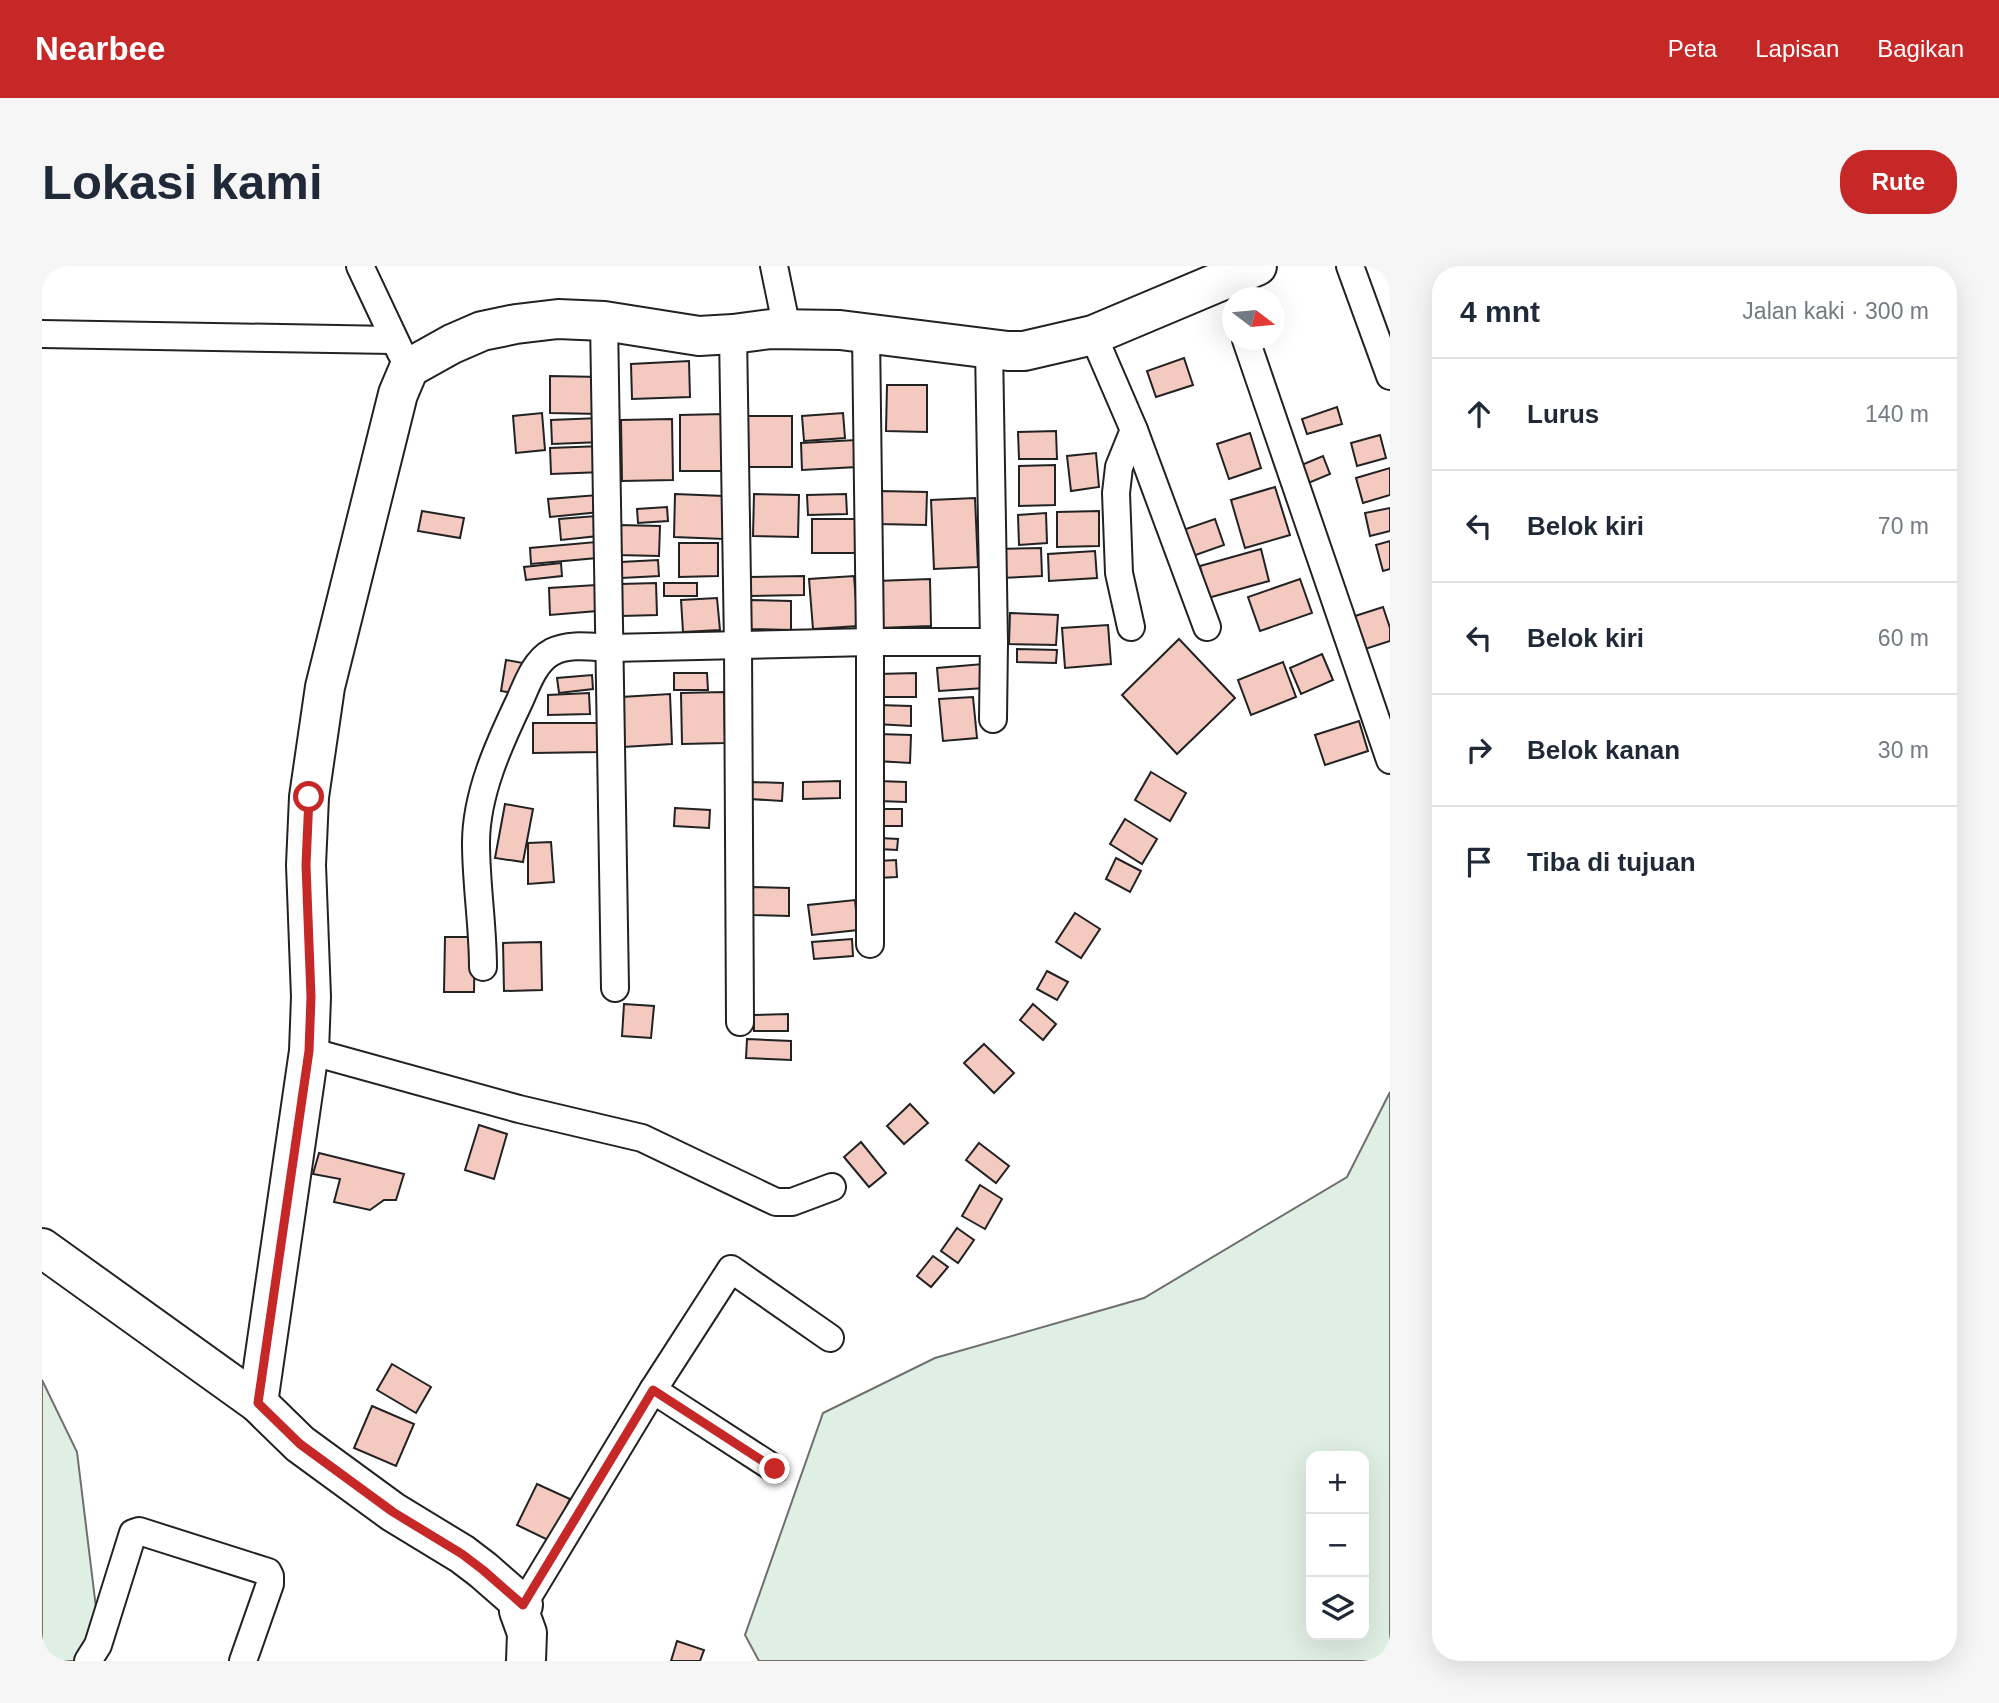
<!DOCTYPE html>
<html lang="id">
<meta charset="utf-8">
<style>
:root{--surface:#fff;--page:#f6f6f7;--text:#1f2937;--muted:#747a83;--line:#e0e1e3;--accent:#c62828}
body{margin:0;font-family:Helvetica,sans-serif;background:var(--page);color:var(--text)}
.controls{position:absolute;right:21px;bottom:21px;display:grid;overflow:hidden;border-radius:14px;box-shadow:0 7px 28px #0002}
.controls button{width:63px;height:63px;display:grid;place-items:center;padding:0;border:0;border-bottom:2px solid var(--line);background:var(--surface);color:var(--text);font:35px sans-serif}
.compass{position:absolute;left:1180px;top:21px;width:63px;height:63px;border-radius:50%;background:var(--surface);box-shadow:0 7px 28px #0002;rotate:106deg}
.stop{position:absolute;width:21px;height:21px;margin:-16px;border:5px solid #c62828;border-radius:50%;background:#fff}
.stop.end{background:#c62828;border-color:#fff;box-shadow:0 2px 7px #0008}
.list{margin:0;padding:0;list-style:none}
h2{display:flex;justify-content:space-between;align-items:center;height:91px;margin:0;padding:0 28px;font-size:30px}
h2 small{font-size:23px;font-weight:400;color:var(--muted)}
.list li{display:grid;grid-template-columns:46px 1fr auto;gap:21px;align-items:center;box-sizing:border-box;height:112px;padding:0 28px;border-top:2px solid var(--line)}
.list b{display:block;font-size:26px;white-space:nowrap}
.list em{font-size:23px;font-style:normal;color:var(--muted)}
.icon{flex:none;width:38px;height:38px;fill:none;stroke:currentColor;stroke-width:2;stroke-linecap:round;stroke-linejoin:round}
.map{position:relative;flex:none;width:1348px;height:1395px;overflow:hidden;border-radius:28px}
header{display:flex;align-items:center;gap:42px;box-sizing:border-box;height:98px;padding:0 35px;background:var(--accent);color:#fff}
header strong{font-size:33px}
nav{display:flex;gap:38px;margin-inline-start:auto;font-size:24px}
.intro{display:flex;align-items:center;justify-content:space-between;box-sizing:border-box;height:168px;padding:0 42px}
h1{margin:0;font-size:49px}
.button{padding:18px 32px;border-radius:28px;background:var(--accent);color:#fff;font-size:24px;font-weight:700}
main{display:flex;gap:42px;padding:0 42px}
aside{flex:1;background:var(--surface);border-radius:28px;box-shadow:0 7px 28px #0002}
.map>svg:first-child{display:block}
.green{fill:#e0efe3;stroke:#6f6f6f;stroke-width:2;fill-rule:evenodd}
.building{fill:#f3c9c0;stroke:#222;stroke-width:2}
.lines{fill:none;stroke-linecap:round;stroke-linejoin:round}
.street-casing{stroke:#222;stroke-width:30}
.secondary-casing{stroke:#222;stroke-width:42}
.street{stroke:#fff;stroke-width:26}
.secondary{stroke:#fff;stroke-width:38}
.route{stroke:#c62828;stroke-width:9}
</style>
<header>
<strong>Nearbee</strong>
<nav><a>Peta</a><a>Lapisan</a><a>Bagikan</a></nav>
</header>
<div class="intro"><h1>Lokasi kami</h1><a class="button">Rute</a></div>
<main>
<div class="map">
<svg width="1348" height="1395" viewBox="0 0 1348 1395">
<rect width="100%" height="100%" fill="#fff"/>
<!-- green -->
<g class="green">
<path d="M1348,826V1395H717L703,1369L781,1147L893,1092L1102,1032L1305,911ZM1269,1190H1322V1369H1269Z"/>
<polygon points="0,1114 35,1186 55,1350 33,1395 0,1395"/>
</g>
<!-- building -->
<g class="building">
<polygon points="1142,92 1151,119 1114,131 1105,105"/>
<polygon points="647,95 648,131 590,133 589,98"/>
<polygon points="508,110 559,111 559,148 508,147"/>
<polygon points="845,119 885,119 885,166 844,165"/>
<polygon points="1295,141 1300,158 1265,168 1260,153"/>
<polygon points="500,147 503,184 474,187 471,150"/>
<polygon points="801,147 803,172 762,175 760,150"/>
<polygon points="683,148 683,205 638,205 638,149"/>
<rect x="706" y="150" width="44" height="51"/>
<polygon points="558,152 560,176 510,178 509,154"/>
<polygon points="630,153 631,214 580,215 579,154"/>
<polygon points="1014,165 1015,193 977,193 976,166"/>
<polygon points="1208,167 1219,202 1187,213 1175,178"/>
<polygon points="1338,169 1344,192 1315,200 1309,177"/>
<polygon points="814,174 815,201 760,204 759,177"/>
<polygon points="560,180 561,206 509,208 508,182"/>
<polygon points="1054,187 1057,221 1029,225 1025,190"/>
<polygon points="1281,190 1288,208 1264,218 1257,200"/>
<polygon points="1013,199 1013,239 977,240 977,200"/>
<polygon points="1348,202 1348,229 1321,237 1314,212"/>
<polygon points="1233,221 1248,269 1203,282 1189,234"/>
<polygon points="838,225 885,226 884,259 837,258"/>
<polygon points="633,228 682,230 682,273 632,271"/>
<polygon points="712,228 757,229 756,271 711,270"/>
<polygon points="804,228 805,248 766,249 765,229"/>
<polygon points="556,229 558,246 508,251 506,233"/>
<polygon points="933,232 936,301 892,303 889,234"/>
<polygon points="625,241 626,255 596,257 595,243"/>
<polygon points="1348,242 1348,265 1328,270 1323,247"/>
<polygon points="380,245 422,252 418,272 376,265"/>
<polygon points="1057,245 1057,280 1015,281 1015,246"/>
<polygon points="1004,247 1005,277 977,279 976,249"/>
<polygon points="554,250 556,270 519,274 517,253"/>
<rect x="770" y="253" width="43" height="34"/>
<polygon points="1173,253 1182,279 1148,291 1138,265"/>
<polygon points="577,259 618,260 617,290 576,289"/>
<polygon points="1348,275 1348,303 1341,305 1334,279"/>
<polygon points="554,276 555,292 489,298 488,282"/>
<polygon points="637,277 676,277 676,310 637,311"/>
<polygon points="999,282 1000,310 958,312 957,283"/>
<polygon points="1219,283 1227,315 1166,332 1158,300"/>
<polygon points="1053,285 1055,312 1007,315 1006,288"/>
<polygon points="616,294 617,310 580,312 579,296"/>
<polygon points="519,297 520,310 484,314 482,301"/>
<polygon points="762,310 762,329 707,330 707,311"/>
<polygon points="812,310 816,360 771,363 767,313"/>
<polygon points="888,313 889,360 836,362 834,315"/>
<polygon points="1258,313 1270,347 1218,365 1206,331"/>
<polygon points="614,317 615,349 580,350 579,318"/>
<rect x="622" y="317" width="33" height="13"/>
<polygon points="554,319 555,345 508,349 507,322"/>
<polygon points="675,332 678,364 641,366 639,334"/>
<polygon points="709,334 749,335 749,364 709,363"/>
<polygon points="1341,341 1348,362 1348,375 1317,385 1307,352"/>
<polygon points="968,347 1016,349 1014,379 967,378"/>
<polygon points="1066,359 1069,398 1023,402 1020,362"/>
<polygon points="1137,373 1193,432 1135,488 1080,429"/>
<polygon points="975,383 1015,384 1014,397 975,396"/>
<polygon points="1280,388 1291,414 1259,428 1248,402"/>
<polygon points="464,394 481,397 476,428 459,425"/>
<polygon points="1241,396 1254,431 1209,449 1196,414"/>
<polygon points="941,398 943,422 897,425 895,402"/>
<polygon points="632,407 665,407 666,424 632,424"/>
<polygon points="874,407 874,431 837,431 836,408"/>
<polygon points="550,409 551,423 517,427 515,412"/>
<polygon points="682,426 683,477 640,478 639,427"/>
<polygon points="547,427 548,448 506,449 506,429"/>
<polygon points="628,428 630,478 581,481 579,431"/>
<polygon points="931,431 935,472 901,475 897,433"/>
<polygon points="835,439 869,440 869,460 834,458"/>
<polygon points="1317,455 1326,485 1283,499 1273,469"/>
<polygon points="491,457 559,457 560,486 491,487"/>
<polygon points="836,468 869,469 868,497 835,495"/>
<polygon points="1109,506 1144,527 1128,555 1093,534"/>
<polygon points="798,515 798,532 761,533 761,516"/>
<polygon points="836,515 864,516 864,536 836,535"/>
<polygon points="709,516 741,517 740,535 708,533"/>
<polygon points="463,538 491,543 481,596 453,592"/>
<polygon points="633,542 668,544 667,562 632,560"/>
<polygon points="830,543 860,543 860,560 831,560"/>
<polygon points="1083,553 1115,573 1100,598 1068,578"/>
<polygon points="838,572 856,573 855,584 837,583"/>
<polygon points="509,576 512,616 486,618 486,577"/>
<polygon points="1074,592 1099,605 1088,626 1064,613"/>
<polygon points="854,594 855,611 835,612 835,595"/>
<polygon points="710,621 747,622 747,650 710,649"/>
<polygon points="813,634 816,664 770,669 766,639"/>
<polygon points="1033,647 1058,663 1039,692 1014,676"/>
<polygon points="403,671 433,671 432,726 402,726"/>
<polygon points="810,673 811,690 772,693 770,676"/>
<polygon points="499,676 500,724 462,725 461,677"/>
<polygon points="1005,705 1026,716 1015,734 995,723"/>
<polygon points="582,738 612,740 609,772 580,770"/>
<polygon points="991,738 1014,758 1001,774 978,754"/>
<polygon points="746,748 746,765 712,765 712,749"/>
<polygon points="705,773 749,775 749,794 704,792"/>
<polygon points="942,778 972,807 952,827 922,797"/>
<polygon points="868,838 886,857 862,878 845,860"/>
<polygon points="437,859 465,868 452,913 423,904"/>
<polygon points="819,876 844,907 827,921 802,891"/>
<polygon points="937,877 967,900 954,917 924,894"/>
<polygon points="277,887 362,908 354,934 342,934 328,944 292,936 298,913 271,908"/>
<polygon points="938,919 960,933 943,963 920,950"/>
<polygon points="915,962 932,974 916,997 899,985"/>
<polygon points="891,990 906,1001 889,1021 875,1010"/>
<polygon points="350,1098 389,1121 374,1147 335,1124"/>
<polygon points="330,1140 372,1158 354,1200 312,1182"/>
<polygon points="495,1218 528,1233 508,1275 475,1259"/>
<polygon points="635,1375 662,1384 658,1395 629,1395"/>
</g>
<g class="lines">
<defs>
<g id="street">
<polyline points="318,0 359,87"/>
<polyline points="732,0 745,63"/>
<polyline points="1308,0 1348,110"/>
<polyline points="562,55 573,722"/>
<polyline points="824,67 828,376 828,678"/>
<polyline points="0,68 351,74"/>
<polyline points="691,68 696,379 698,756"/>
<polyline points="1051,69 1092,164 1165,361"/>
<polyline points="1204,74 1348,494"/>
<polyline points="947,82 952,376 951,453"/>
<polyline points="1089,361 1077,307 1074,227 1077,201 1092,164"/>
<path d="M441,701C441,660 434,618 434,577C434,528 457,478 478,434C485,418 493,395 510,386C528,377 549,381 568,382L828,376H952"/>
<polyline points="267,785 477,843 600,872 734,936 750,936 790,921"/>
<polyline points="611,1124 733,1203"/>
<polyline points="481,1339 611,1124 689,1003 788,1072"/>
<polyline points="46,1395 56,1379 91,1267 97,1265 226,1306 228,1310 228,1318 201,1395"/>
</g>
<g id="secondary">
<polyline points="0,982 216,1137 258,1178 351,1246 420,1288 441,1304 481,1339 477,1345 485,1367 484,1395"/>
<polyline points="216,1137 267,785 269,731 264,599 267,531 283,421 356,128 367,102 410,78 440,65 474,58 516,53 562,55 657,70 691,68 729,63 798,64 966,85 982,85 1051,69 1215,0"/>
</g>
</defs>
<!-- street casing -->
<use href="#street" class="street-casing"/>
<!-- secondary casing -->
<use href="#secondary" class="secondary-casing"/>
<!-- street -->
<use href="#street" class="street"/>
<!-- secondary -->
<use href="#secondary" class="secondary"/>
</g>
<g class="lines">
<!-- route -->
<polyline class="route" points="267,531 264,599 269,731 267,785 216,1137 258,1178 351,1246 420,1288 441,1304 481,1339 611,1124 733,1203"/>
</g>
</svg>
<div class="controls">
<button>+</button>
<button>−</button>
<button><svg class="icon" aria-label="layers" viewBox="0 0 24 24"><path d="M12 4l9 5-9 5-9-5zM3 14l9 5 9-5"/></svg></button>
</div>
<svg class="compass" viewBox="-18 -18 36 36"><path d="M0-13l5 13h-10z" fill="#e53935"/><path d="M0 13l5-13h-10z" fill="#747a83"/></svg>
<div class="stop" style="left:267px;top:531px"></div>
<div class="stop end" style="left:733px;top:1203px"></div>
</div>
<aside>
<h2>4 mnt<small>Jalan kaki · 300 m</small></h2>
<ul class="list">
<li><svg class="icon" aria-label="ahead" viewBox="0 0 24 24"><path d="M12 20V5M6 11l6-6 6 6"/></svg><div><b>Lurus</b></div><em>140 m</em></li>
<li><svg class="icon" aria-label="left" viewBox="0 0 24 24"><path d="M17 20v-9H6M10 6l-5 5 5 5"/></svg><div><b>Belok kiri</b></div><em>70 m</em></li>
<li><svg class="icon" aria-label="left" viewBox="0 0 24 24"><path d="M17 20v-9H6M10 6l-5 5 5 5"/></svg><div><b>Belok kiri</b></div><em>60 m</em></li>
<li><svg class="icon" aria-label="right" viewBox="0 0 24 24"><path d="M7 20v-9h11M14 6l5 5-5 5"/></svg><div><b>Belok kanan</b></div><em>30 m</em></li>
<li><svg class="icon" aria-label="arrive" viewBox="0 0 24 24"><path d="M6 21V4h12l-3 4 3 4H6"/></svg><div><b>Tiba di tujuan</b></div></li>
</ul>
</aside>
</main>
